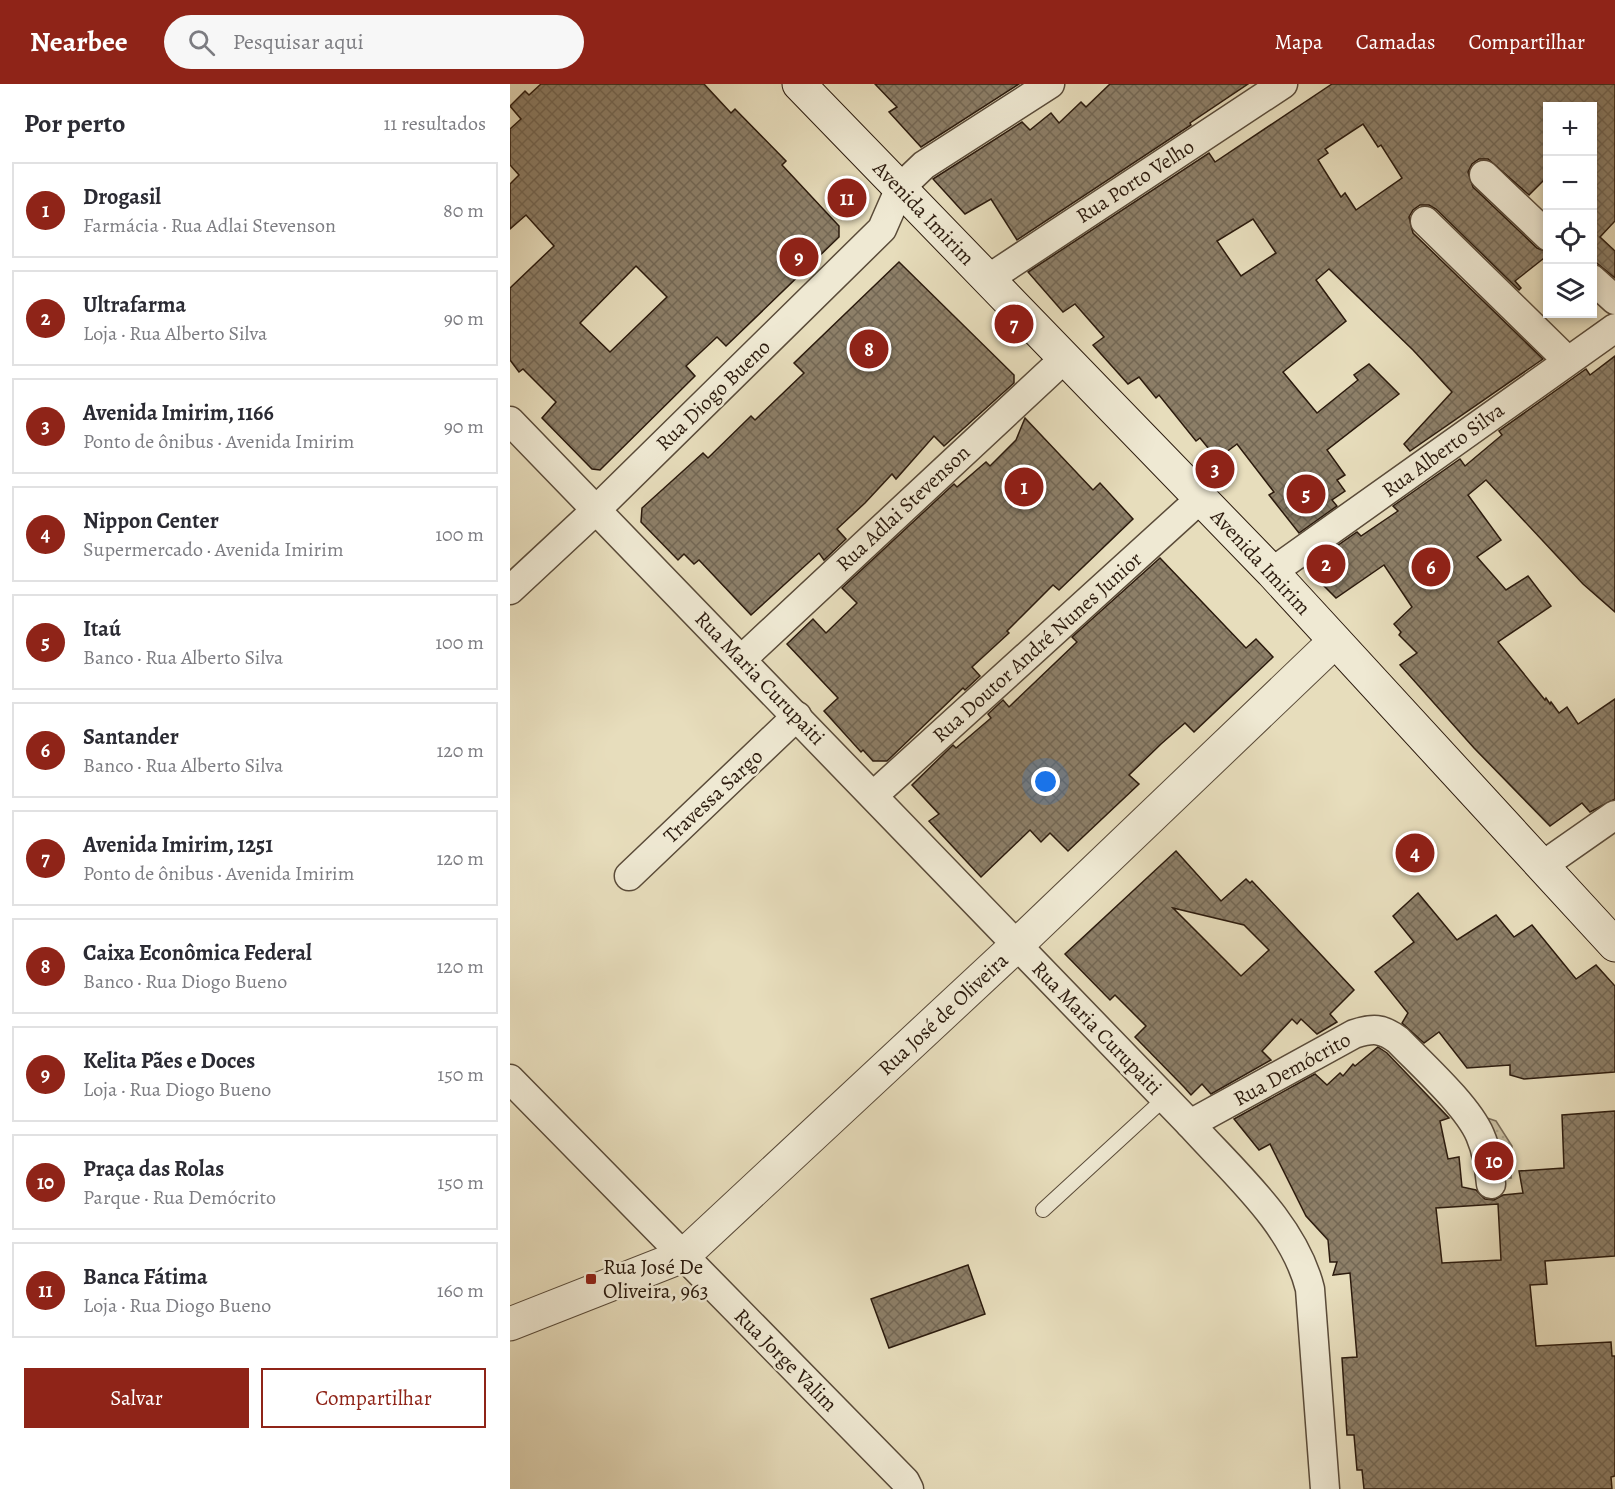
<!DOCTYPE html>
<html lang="pt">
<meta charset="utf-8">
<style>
:root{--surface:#fff;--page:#f7f7f7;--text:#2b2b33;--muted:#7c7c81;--line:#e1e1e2;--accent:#8f2418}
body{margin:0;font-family:Alegreya,serif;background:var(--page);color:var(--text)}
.controls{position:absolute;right:18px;top:18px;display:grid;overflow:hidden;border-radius:0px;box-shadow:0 3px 9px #0003}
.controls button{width:54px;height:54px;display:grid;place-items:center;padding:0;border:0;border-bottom:2px solid var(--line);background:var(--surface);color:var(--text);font:30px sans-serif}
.you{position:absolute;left:536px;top:698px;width:21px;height:21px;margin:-15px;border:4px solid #fff;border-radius:50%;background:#1a73e8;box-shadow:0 0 0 9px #1a73e833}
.badge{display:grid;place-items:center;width:39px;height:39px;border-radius:50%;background:var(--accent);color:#fff;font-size:20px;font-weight:700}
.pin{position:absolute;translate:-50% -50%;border:3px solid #fff;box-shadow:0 2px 6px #0006}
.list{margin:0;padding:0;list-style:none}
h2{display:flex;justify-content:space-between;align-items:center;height:78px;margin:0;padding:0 24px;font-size:26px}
h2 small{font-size:20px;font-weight:400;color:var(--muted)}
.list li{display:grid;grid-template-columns:39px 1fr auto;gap:18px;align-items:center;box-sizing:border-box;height:96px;margin:0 12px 12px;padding:0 12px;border:2px solid var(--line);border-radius:0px}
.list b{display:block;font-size:22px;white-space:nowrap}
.list p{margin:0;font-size:20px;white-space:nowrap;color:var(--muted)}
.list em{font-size:20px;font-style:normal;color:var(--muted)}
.actions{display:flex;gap:12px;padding:18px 24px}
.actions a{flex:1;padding:14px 0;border:2px solid var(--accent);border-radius:0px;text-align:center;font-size:21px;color:var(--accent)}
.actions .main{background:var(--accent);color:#fff}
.icon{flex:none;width:33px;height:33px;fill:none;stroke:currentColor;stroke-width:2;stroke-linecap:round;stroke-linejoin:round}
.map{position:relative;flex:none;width:1105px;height:1405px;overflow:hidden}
header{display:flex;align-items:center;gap:36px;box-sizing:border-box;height:84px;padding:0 30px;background:var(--accent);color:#fff}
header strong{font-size:28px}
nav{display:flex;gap:33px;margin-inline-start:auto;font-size:21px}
.search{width:420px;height:54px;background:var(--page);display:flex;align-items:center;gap:15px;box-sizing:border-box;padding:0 21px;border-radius:33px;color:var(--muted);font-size:22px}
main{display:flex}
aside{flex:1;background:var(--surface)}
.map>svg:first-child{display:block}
.park{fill:url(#park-dots);stroke:#796b56;stroke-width:1.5}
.building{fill:url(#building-cross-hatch);stroke:#2b1a0d;stroke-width:1.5;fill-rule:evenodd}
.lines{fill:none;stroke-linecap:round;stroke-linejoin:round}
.service-casing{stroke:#5a4b39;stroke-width:16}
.minor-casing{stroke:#5a4b39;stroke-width:31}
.tertiary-casing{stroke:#5a4b39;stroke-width:35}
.secondary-casing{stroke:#2b1a0d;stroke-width:35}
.service{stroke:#efe9d3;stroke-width:14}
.minor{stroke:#efe9d3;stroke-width:28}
.tertiary{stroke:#efe9d3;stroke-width:33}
.secondary{stroke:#efe9d3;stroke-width:33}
.poi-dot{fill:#8f2418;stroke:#efe9d3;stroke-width:2}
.labels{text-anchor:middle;stroke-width:5;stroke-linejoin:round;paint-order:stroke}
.street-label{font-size:21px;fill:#2b1a0d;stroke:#efe9d3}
.poi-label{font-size:21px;fill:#2b1a0d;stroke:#efe9d3;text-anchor:start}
</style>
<header>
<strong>Nearbee</strong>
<div class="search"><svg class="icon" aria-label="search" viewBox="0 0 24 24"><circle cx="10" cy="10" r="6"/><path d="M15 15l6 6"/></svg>Pesquisar aqui</div>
<nav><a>Mapa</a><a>Camadas</a><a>Compartilhar</a></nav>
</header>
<main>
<aside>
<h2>Por perto<small>11 resultados</small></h2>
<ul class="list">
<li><span class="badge">1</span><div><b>Drogasil</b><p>Farmácia · Rua Adlai Stevenson</p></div><em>80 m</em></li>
<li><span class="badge">2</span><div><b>Ultrafarma</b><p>Loja · Rua Alberto Silva</p></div><em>90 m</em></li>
<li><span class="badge">3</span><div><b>Avenida Imirim, 1166</b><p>Ponto de ônibus · Avenida Imirim</p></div><em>90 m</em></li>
<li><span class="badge">4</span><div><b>Nippon Center</b><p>Supermercado · Avenida Imirim</p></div><em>100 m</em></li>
<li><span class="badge">5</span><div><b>Itaú</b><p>Banco · Rua Alberto Silva</p></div><em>100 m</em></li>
<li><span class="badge">6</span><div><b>Santander</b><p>Banco · Rua Alberto Silva</p></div><em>120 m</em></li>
<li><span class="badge">7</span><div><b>Avenida Imirim, 1251</b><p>Ponto de ônibus · Avenida Imirim</p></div><em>120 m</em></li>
<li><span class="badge">8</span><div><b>Caixa Econômica Federal</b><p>Banco · Rua Diogo Bueno</p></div><em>120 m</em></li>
<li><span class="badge">9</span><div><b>Kelita Pães e Doces</b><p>Loja · Rua Diogo Bueno</p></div><em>150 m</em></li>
<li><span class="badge">10</span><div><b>Praça das Rolas</b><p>Parque · Rua Demócrito</p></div><em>150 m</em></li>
<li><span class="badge">11</span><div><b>Banca Fátima</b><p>Loja · Rua Diogo Bueno</p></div><em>160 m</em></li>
</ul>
<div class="actions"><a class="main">Salvar</a><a>Compartilhar</a></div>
</aside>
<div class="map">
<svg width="1105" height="1405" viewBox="0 0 1105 1405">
<defs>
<pattern id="park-dots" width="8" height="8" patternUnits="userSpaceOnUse" patternTransform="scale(1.5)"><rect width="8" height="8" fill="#c7bc9e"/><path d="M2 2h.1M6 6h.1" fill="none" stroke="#aba187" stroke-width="1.8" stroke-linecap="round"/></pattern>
<pattern id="building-cross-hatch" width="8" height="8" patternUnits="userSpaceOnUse" patternTransform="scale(1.5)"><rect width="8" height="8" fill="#8d7f68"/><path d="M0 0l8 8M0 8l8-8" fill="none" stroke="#736754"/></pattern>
</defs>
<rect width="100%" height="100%" fill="#e7ddbc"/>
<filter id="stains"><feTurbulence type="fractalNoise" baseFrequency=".00333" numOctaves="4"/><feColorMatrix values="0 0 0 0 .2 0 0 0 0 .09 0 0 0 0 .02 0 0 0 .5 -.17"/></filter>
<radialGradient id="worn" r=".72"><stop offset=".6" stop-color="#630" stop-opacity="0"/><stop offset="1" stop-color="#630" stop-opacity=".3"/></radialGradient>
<!-- park -->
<polygon class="park" points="974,1033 986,1037 1002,1062 1001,1094 968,1093"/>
<!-- building -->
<g class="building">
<path d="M31,0H194L221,29L225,25L276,77L272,81L329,142V153L216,262L207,253L176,282L185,292L90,386L82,385L32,334L46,318L13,285L9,288L0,276V204L44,162L16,131L0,145V100L9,91L0,81V45L11,35L0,22L15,7L19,11ZM126,182L157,213L100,268L70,239Z"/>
<polygon points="365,0 509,0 411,63 379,28 387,23"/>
<polygon points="600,0 738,0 680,39 681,41 507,156 481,115 455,130 423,95 512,38 520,46 541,29 549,39 571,18 576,23"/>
<path d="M822,0H1105V137L1090,153L1105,167V194L1083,176V22H1038V92L1019,111L978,75H969L962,80L958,88L963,103L1027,164L1038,168V171L1005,197L1011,204L1009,206L926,125L919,121H910L903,126L899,133L903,149L1033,275L900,367L894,360L942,308L903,266L819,185L806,196L836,237L773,288L807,329L848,296L844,291L859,280L889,310L817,366L835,391L827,396L835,407L822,416L827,422L789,449L759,411L764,408L727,360L707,375L690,354L686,357L649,311L646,314L629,293L618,300L583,261L594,253L565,220L553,228L518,188L699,69L705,78ZM853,40L868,63L871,61L892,94L846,126L835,109L831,113L808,76L818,69L815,65ZM743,135L766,169L731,192L707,157Z"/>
<polygon points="389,178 504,291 504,299 434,362 424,352 386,395 382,390 355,419 327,445 336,455 314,476 309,469 241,531 189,476 184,480 174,470 168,476 131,438 132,424 193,369 198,374 241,332 245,336 294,289 284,279"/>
<polygon points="1105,272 1105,528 1073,500 976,396 958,411 991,456 967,473 996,506 1018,492 1041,522 988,558 1035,616 1036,614 1040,620 1041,618 1049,629 1057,623 1068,640 1105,615 1105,715 1080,728 1072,719 1040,742 964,664 890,581 907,569 889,551 891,548 884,540 902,523 874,481 826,514 805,493 810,490 801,480 847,448 851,452 888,427 883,422 950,375 955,382 992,351 989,347 1076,285 1080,291"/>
<polygon points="515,334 583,406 590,399 623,435 549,506 543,501 497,547 499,549 462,583 470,592 455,606 453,604 377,677 363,677 353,666 351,668 314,627 328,614 277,560 303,535 316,549 347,519 332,504 444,400 447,403 476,378 480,382 506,356"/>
<polygon points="650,474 736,564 746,555 763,573 684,648 675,639 651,660 619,691 629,700 558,767 540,749 531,758 520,746 471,793 419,737 429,730 402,701 443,661 446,664 481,634 478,630 493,616 499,623 567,558 562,553"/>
<path d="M666,767L711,817L736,795L740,799L742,797L844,906L820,930L827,938L807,950L791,935L787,940L782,935L752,967L761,976L701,1010L692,1000L681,1011L674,1003L625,953L636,942L605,911L600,916L555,870ZM663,824L734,841L759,866L731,892Z"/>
<polygon points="908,809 947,856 986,831 1004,853 1022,841 1066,895 1086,881 1105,902 1105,988 1014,995 1000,991 1000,981 957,984 929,948 914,959 892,939 898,929 865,888 904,858 883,832"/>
<path d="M868,963L877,969L939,1034L930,1037L938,1075L949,1073L952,1103L966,1106L975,1115L984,1116L993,1111L1013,1109L1009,1087L1054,1084L1052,1031L1105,1027V1172L1035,1177L1037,1200L1020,1201L1026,1262L1101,1258L1102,1272H1105V1392L1101,1393L1102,1405H854L852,1386H847L844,1351H837L832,1274L847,1273L840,1189L823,1191L827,1178H820L818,1156L796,1132L760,1060L749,1066L724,1035L805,990L817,1001L830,989L833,992L843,980L845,982ZM988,1120L991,1176L932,1179L926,1124Z"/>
<polygon points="458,1181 475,1230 379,1264 361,1215"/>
</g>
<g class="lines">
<defs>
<polyline id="service" points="533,1126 655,1014"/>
<g id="minor">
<polyline points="974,91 1038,152"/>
<polyline points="915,137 1057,276"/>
<polyline points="478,195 773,0"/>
<polyline points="1082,195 1105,216"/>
<path d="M0,337L680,1040C724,1089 784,1140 800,1205L815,1405"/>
<polyline points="762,488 1105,244"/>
<polyline points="0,506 86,426 372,145 390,104 414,81 540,0"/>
<polyline points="232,575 555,274"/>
<polyline points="364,711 690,415"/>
<polyline points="1032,782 1105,731"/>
<polyline points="119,792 287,632"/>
<polyline points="0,995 395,1397 399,1405"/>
<path d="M680,1040L844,950C863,944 872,944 888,956C911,980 957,1021 970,1051C977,1067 979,1083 981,1100"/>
</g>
<polyline id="tertiary" points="0,1240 173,1172 507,861 825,557"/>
<polyline id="secondary" points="289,0 762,488 1105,861"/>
</defs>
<!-- service casing -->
<use href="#service" class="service-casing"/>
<!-- minor casing -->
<use href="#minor" class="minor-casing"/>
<!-- tertiary casing -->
<use href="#tertiary" class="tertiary-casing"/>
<!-- secondary casing -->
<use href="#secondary" class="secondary-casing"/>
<!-- service -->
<use href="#service" class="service"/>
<!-- minor -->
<use href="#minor" class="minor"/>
<!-- tertiary -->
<use href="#tertiary" class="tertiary"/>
<!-- secondary -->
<use href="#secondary" class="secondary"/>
</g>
<!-- markers -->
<rect class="poi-dot" x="75" y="1189" width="12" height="12" rx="3"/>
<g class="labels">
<!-- street labels -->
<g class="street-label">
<text transform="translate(625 97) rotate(-33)" y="7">Rua Porto Velho</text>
<text transform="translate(414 129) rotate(46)" y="7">Avenida Imirim</text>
<text transform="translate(203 311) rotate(-44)" y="7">Rua Diogo Bueno</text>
<text transform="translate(933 366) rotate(-36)" y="7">Rua Alberto Silva</text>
<text transform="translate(393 424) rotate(-43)" y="7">Rua Adlai Stevenson</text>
<text transform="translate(751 478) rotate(47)" y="7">Avenida Imirim</text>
<text transform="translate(527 563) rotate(-42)" y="7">Rua Doutor André Nunes Junior</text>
<text transform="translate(250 594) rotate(46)" y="7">Rua Maria Curupaiti</text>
<text transform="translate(203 712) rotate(-43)" y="7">Travessa Sargo</text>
<text transform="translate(433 930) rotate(-43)" y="7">Rua José de Oliveira</text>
<text transform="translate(587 944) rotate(46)" y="7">Rua Maria Curupaiti</text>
<text transform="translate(782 985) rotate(-29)" y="7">Rua Demócrito</text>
<text transform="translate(276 1276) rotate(45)" y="7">Rua Jorge Valim</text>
</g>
<!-- poi labels -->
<g class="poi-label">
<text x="93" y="1190">Rua José De<tspan x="93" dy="24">Oliveira, 963</tspan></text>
</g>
</g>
<rect width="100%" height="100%" filter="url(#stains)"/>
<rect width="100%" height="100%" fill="url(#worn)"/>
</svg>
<div class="controls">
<button>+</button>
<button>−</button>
<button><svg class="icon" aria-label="locate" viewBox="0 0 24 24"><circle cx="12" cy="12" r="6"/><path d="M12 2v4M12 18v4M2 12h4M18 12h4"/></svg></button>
<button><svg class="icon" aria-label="layers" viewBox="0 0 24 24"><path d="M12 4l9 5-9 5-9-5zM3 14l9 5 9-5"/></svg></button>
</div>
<div class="you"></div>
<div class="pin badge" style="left:514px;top:403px">1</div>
<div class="pin badge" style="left:816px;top:480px">2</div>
<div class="pin badge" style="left:705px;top:385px">3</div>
<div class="pin badge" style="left:905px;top:769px">4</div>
<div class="pin badge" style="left:796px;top:410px">5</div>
<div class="pin badge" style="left:921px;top:483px">6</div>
<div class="pin badge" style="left:504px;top:240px">7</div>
<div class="pin badge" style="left:359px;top:265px">8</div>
<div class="pin badge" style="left:289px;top:173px">9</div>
<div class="pin badge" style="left:984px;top:1077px">10</div>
<div class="pin badge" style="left:337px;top:114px">11</div>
</div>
</main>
